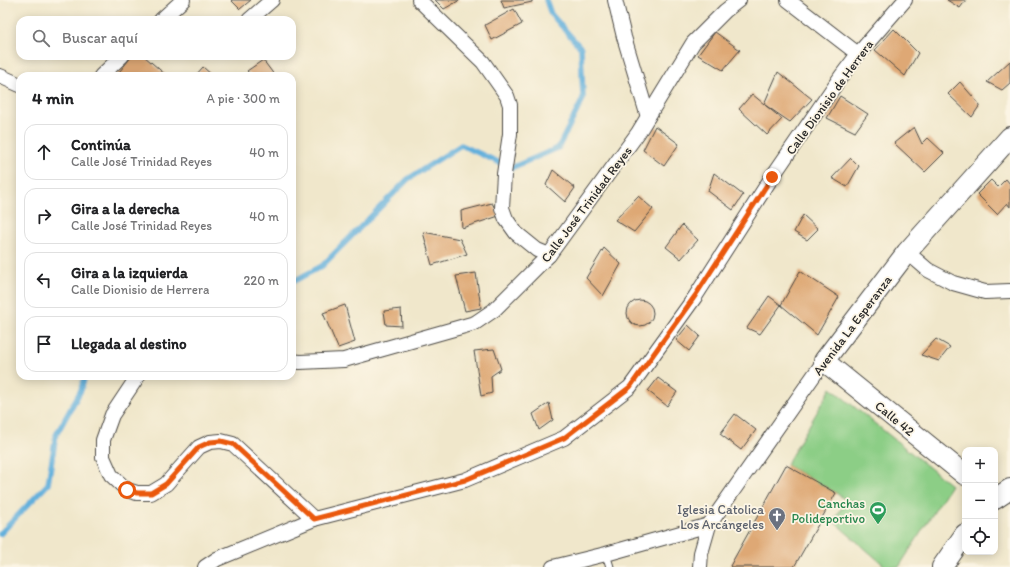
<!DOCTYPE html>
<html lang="es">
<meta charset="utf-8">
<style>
:root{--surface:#fff;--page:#f6f6f6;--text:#202124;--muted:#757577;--line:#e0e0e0}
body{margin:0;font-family:Itim,sans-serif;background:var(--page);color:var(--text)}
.controls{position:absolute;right:12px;bottom:12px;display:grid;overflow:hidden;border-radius:8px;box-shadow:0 2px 10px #0003}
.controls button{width:36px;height:36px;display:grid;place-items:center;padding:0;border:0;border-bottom:1px solid var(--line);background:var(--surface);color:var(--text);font:20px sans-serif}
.stop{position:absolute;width:12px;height:12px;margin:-9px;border:3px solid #ea580c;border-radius:50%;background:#fff}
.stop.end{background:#ea580c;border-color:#fff;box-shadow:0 1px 4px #0008}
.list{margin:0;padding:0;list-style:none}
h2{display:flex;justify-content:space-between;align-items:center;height:52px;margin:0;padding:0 16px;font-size:17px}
h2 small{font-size:13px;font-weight:400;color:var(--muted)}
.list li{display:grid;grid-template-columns:26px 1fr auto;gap:12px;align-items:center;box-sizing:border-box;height:56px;margin:0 8px 8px;padding:0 8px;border:1px solid var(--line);border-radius:12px}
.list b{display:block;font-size:15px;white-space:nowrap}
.list p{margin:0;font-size:13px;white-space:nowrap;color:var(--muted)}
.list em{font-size:13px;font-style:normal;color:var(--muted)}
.icon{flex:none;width:22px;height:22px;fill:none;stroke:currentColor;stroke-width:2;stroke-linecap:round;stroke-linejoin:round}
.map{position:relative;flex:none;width:1010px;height:567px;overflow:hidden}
.search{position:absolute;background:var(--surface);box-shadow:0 2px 10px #0003;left:16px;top:16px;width:280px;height:44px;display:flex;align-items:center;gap:10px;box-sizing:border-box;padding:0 14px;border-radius:12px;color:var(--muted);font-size:15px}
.panel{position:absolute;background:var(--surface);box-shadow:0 2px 10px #0003;left:16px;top:72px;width:280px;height:308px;border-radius:12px}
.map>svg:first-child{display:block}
.green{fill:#8cce86;stroke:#5c7c58}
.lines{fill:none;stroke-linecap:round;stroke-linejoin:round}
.stream{stroke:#63b0dc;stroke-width:5.5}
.building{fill:#dea875}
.lane-casing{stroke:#494743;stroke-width:9}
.street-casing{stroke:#494743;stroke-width:16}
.secondary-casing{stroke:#494743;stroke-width:22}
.lane{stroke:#fff;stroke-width:7}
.street{stroke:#fff;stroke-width:14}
.secondary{stroke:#fff;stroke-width:20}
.route{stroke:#ea580c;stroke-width:5}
.labels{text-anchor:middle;stroke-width:3.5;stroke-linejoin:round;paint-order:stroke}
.street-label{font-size:13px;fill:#2b2b2b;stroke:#fcf5e5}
.leisure-label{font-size:13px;fill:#27864d;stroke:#fcf5e5;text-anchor:end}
.worship-label{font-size:13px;fill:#5b616d;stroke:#fcf5e5;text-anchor:end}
</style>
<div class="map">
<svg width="1010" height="567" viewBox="0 0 1010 567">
<rect width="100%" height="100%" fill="#fcf5e5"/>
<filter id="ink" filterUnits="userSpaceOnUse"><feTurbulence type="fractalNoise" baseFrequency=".025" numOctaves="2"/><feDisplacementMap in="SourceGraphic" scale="8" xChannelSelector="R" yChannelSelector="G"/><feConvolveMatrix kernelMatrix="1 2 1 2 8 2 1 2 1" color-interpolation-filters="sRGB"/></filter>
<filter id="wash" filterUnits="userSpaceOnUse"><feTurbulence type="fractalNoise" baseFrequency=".012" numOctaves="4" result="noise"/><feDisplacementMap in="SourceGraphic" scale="16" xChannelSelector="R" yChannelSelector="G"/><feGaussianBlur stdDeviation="0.9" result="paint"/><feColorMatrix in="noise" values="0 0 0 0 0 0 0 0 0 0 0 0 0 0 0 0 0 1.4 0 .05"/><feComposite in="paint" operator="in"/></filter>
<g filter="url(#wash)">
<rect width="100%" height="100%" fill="#f0e7cb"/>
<!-- green -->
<polygon class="green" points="831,388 951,485 899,567 886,567 833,521 847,501 836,493 786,465"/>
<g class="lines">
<!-- stream -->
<g class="stream">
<polyline points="292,282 322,266 408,179 461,145 511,168 558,148 583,99 581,48 551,14 546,0"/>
<polyline points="0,534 48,484 56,435 81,390 85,376"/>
</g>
</g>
<g id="blocks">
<!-- building -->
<g class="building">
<polygon points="231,0 251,0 240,9"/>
<polygon points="435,0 460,0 444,9"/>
<polygon points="501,0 532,0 532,2 504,8"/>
<polygon points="947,0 966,0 960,8"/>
<polygon points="514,9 522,24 492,40 485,25"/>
<polygon points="894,29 918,53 905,76 875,50"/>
<polygon points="715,32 740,50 723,70 698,55"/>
<polygon points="132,56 144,56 167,76 116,76"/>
<polygon points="263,60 275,76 252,76 247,71"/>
<polygon points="1010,61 1010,83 1002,90 987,82"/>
<polygon points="203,67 213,76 195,76"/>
<polygon points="778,72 812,99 790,122 765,105 782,119 767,135 739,109 752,94 764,104"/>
<polygon points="960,82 980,105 972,117 948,94"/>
<polygon points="840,96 868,114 855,132 827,118"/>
<polygon points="655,126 679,144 664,166 643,150"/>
<polygon points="914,127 922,144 928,138 944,153 925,172 894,143"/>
<polygon points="851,158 859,166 847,187 832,178"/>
<polygon points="553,170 575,188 565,202 546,185"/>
<polygon points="714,173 743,195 733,210 708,191"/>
<polygon points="1006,179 1010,184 1010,207 1007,203 997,214 977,194 991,180 998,187"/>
<polygon points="638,196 653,209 634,232 615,220"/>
<polygon points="492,203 499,216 462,228 461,211"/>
<polygon points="803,215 818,229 807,240 794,232"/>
<polygon points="682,225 698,240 681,259 666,247"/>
<polygon points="423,232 460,239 467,254 432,265"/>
<polygon points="604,248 621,264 603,296 586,278"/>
<polygon points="800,271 839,297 817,335 781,305"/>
<polygon points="476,273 481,308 465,311 456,276"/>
<polygon points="769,296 781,305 760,334 747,328"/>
<circle cx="640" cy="313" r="13"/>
<polygon points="345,305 355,342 338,348 323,313"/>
<polygon points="401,309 402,326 386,325 384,311"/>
<polygon points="688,325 700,336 689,351 676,340"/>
<polygon points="936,339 950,347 939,361 921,355"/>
<polygon points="494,349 501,369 491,376 492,393 481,396 474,351"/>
<polygon points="658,378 677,392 667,406 648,391"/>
<polygon points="549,403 553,420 539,430 533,414"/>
<polygon points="735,414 756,430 741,450 720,434"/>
<polygon points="786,465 836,493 794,567 731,567 730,566"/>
</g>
</g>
</g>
<g filter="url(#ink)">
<use href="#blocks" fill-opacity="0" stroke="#494743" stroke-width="1"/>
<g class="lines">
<defs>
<polyline id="lane" points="606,554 610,567"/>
<g id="street">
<polyline points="419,0 483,62 507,96 510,105 510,134 504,174 502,208 506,219 516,233 537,250 549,255"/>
<polyline points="615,0 624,37 648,117"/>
<polyline points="788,0 858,54"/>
<polyline points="161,20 183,0"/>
<polyline points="249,20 272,0"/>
<polyline points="0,76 20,85"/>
<polyline points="101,76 122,56"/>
<polyline points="907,252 928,270 953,283 985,292 1010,291"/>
<polyline points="292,361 300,362 344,360 475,323 494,310 549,255 638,133 693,43 725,11 739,0"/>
<polyline points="138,376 112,415 103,440 103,457 111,475 127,490 137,493 151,493 166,484 199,447 210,442 221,441 233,444 314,519 217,559 205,567"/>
<polyline points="314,519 465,480 564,438 630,387 695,297 772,177 842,75 858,54 905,0"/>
<polyline points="553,567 606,554 709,525"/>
<polyline points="700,567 701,553 709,525 824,361"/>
</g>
<g id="secondary">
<polyline points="965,475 824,361 907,252 1010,137"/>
<polyline points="995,499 1010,489"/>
<polyline points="942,567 965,534"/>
</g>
</defs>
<!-- lane casing -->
<use href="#lane" class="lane-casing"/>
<!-- street casing -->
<use href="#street" class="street-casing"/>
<!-- secondary casing -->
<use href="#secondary" class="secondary-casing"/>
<!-- lane -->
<use href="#lane" class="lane"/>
<!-- street -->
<use href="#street" class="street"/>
<!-- secondary -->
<use href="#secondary" class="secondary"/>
</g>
</g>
<g class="lines" filter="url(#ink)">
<!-- route -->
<polyline class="route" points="127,490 137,493 151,493 166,484 199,447 210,442 221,441 233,444 314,519 465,480 564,438 630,387 695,296 772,177"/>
</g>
<!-- icons -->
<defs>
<symbol id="stadium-pin" viewBox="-11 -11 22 30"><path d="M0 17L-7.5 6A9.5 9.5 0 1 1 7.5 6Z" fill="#2e9e5b" stroke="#fcf5e5"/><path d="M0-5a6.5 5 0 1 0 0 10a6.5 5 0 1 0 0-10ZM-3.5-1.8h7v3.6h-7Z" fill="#fff"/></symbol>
<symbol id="church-pin" viewBox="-11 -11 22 30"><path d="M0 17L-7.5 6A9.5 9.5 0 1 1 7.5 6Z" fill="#6b7280" stroke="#fcf5e5"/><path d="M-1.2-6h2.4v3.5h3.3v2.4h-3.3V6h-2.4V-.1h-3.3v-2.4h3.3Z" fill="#fff"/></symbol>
</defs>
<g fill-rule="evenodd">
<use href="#stadium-pin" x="868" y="500" width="20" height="27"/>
<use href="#church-pin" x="767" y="506" width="20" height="27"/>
</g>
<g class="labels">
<!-- street labels -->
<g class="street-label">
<text transform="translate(829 97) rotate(-54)" y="5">Calle Dionisio de Herrera</text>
<text transform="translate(586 204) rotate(-53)" y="5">Calle José Trinidad Reyes</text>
<text transform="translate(852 325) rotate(-53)" y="5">Avenida La Esperanza</text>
<text transform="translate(895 418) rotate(39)" y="5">Calle 42</text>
</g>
<!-- leisure labels -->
<g class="leisure-label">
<text x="865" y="508">Canchas<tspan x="865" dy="15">Polideportivo</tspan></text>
</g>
<!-- worship labels -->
<g class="worship-label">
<text x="764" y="514">Iglesia Catolica<tspan x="764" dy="15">Los Arcángeles</tspan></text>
</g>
</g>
</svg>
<div class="controls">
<button>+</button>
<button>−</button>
<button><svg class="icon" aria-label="locate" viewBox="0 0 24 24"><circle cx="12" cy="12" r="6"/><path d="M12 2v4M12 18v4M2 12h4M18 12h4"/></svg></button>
</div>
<div class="stop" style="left:127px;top:490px"></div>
<div class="stop end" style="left:772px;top:177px"></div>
<div class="search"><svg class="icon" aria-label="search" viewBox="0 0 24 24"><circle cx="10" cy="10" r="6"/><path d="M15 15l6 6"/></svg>Buscar aquí</div>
<section class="panel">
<h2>4 min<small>A pie · 300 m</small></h2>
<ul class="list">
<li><svg class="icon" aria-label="ahead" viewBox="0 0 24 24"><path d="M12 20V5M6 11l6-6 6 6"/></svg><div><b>Continúa</b><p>Calle José Trinidad Reyes</p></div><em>40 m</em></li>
<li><svg class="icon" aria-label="right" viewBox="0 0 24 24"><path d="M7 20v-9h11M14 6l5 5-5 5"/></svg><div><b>Gira a la derecha</b><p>Calle José Trinidad Reyes</p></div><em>40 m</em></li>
<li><svg class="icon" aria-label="left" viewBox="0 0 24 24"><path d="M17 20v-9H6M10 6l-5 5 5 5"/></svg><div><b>Gira a la izquierda</b><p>Calle Dionisio de Herrera</p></div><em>220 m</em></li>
<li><svg class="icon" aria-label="arrive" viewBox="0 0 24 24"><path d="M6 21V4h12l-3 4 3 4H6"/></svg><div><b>Llegada al destino</b></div></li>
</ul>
</section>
</div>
